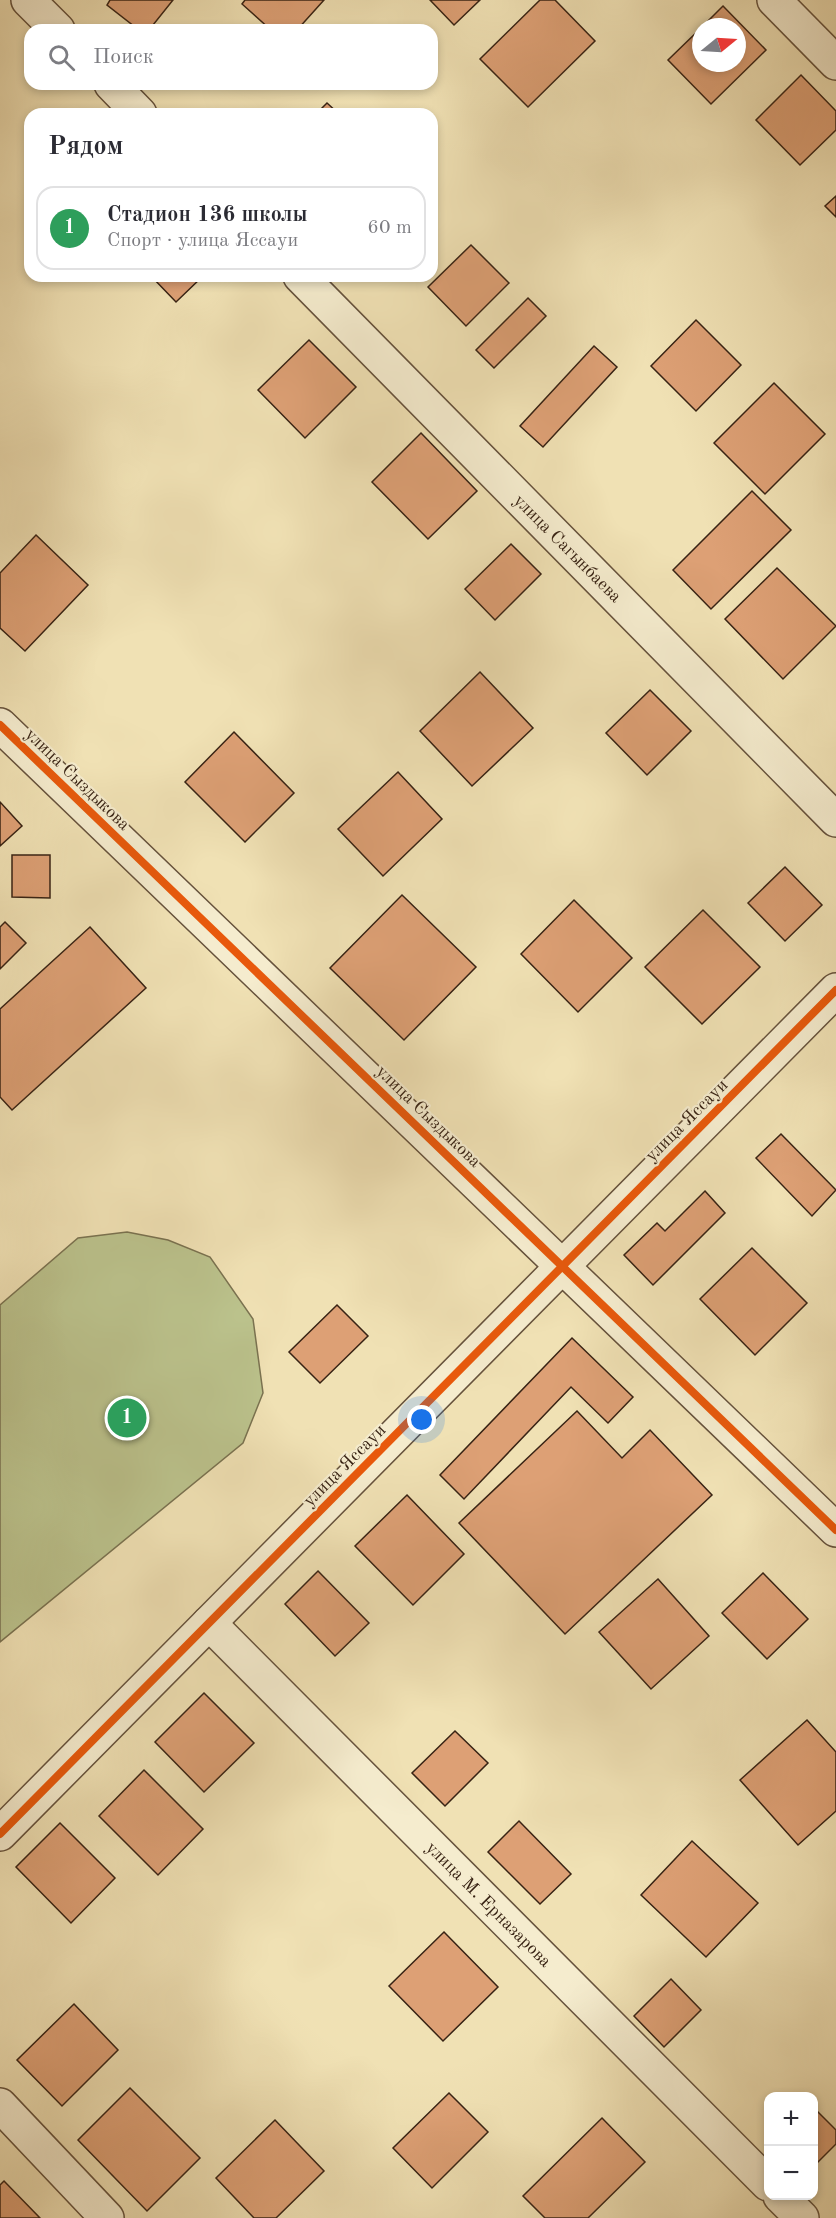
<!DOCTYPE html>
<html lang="ru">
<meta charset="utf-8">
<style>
:root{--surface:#fff;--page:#f2f2f3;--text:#2b2b33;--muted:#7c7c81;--line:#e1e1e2;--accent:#db2777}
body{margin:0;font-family:"Old Standard TT",serif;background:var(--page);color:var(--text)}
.controls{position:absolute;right:18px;bottom:18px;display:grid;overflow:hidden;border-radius:12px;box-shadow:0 3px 9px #0003}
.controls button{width:54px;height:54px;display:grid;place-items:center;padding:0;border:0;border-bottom:2px solid var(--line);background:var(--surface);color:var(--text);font:30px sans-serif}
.compass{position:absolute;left:692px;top:18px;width:54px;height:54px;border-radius:50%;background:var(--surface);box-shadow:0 3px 9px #0003;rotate:72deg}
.you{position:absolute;left:422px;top:1420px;width:21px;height:21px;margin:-15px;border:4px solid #fff;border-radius:50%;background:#1a73e8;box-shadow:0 0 0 9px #1a73e833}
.badge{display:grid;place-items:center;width:39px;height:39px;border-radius:50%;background:var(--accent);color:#fff;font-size:20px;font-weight:700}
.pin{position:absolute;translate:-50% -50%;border:3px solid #fff;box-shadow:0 2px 6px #0006}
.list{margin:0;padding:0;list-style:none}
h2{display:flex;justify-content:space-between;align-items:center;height:78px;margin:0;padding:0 24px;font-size:26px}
h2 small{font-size:20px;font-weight:400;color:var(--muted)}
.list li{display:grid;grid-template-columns:39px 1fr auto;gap:18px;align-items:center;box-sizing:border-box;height:84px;margin:0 12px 12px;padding:0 12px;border:2px solid var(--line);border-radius:18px}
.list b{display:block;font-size:22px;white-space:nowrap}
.list p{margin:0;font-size:20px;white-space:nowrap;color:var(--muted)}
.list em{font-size:20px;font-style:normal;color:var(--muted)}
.icon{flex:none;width:33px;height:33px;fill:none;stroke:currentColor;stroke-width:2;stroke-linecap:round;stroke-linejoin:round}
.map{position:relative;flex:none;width:836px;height:2218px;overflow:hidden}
.search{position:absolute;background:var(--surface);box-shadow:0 3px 9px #0003;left:24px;top:24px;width:414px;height:66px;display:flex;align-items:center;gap:15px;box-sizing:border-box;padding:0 21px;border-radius:18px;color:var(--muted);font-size:22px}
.panel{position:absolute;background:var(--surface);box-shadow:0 3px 9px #0003;left:24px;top:108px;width:414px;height:174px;border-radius:18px}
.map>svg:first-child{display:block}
.green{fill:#bbc28c;stroke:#7a7250;stroke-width:1.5}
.building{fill:#dda075;stroke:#382314;stroke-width:1.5}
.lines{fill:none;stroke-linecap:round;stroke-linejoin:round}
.minor-casing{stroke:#66523c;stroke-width:36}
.minor{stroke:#f5ecce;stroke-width:33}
.cycleway-casing{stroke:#f5ecce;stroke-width:11}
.cycleway{stroke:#e8590c;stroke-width:8}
.labels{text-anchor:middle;stroke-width:4.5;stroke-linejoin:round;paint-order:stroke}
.street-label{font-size:18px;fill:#382314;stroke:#f5ecce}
</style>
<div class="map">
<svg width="836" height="2218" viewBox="0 0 836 2218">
<rect width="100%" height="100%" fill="#f0e1b4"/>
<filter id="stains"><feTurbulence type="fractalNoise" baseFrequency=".00333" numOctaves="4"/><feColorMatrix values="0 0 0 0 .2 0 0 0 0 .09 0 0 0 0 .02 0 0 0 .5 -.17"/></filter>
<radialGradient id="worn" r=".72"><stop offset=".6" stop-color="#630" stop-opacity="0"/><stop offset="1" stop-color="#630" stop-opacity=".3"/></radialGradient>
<!-- green -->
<polygon class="green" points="127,1232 168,1240 210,1257 253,1319 263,1393 243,1443 0,1642 0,1305 78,1238"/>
<!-- building -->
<g class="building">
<polygon points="110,0 173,0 149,30 139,30 107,5"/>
<polygon points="245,0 324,0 297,30 271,30 242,4"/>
<polygon points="430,0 480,0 454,25"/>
<polygon points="540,0 555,0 595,41 528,107 480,59"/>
<polygon points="723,6 766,50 711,104 668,60 701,28 701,63 737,63 737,27 702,27"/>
<polygon points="801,75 836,111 836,130 800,165 756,120"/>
<polygon points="327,103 339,114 316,114"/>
<polygon points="836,196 836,217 825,206"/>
<polygon points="471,245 509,283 466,326 428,287"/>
<polygon points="151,276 203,276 176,302"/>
<polygon points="528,298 546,316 494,368 476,350"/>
<polygon points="696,320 741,365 696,411 651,366"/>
<polygon points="309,340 356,387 305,438 258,390"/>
<polygon points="594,346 617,367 543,447 520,426"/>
<polygon points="774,383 825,434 765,494 714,443"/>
<polygon points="421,433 477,491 428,539 372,482"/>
<polygon points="752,491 791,530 711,609 673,570"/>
<polygon points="36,535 88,585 25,651 0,628 0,573"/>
<polygon points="511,544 541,574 495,620 465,589"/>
<polygon points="777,568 836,626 783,679 725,619"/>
<polygon points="480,672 533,728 472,786 420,731"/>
<polygon points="650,690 691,731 647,775 606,733"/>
<polygon points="234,732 294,793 245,842 185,782"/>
<polygon points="398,772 442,819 383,876 338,829"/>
<polygon points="0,802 22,826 0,846"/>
<polygon points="12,855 50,855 50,898 12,897"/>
<polygon points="785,867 822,905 785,941 748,903"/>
<polygon points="402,895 476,967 404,1040 330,968"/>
<polygon points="574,900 632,958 578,1012 521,954"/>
<polygon points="703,910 760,967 702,1024 645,967"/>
<polygon points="5,922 26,943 0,969 0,927"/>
<polygon points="90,927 146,988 12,1110 0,1097 0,1009"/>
<polygon points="781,1134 836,1190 812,1216 756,1158"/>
<polygon points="705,1191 725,1213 653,1285 624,1255 657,1223 665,1231"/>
<polygon points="752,1248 807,1303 755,1355 700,1299"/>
<polygon points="337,1305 368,1336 320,1383 289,1352"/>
<polygon points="572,1338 633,1397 608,1423 571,1387 464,1499 440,1475"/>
<polygon points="577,1411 622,1458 650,1430 712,1495 565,1634 459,1523"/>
<polygon points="407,1495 464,1554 413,1605 355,1546"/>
<polygon points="318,1571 369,1623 335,1656 285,1604"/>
<polygon points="763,1573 808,1619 767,1659 722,1613"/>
<polygon points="658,1579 709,1636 651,1689 599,1632"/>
<polygon points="204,1693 254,1743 204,1792 155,1742"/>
<polygon points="807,1720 836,1752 836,1811 798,1845 740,1780"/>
<polygon points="455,1731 488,1763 445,1806 412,1773"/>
<polygon points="144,1770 203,1829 158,1875 99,1816"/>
<polygon points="519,1821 571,1874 540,1904 488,1852"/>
<polygon points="60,1823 115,1878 71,1923 16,1867"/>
<polygon points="692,1841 758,1903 706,1957 641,1895"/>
<polygon points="444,1932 498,1987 443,2041 389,1986"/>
<polygon points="671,1979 701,2010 664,2047 634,2016"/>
<polygon points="74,2004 118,2050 62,2106 17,2060"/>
<polygon points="130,2088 200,2158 147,2211 78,2140"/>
<polygon points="449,2093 488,2132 432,2188 393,2148"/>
<polygon points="818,2112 836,2130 836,2144 814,2166 814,2116"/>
<polygon points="602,2118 645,2162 588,2218 545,2218 523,2196"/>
<polygon points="275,2120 324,2171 276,2218 254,2218 216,2178"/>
<polygon points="4,2181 40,2218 0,2218 0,2185"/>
</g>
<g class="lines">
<defs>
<g id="minor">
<polyline points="28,0 58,30"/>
<polyline points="774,0 836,63"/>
<polyline points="111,84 140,114"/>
<polyline points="300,276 836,820"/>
<polyline points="0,725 836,1530"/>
<polyline points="209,1623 768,2184"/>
<polyline points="0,1834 836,990"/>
<polyline points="0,2105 107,2218"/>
<polyline points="780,2196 802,2218"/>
</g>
</defs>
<!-- minor casing -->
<use href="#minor" class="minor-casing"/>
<!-- minor -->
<use href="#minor" class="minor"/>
<defs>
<g id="cycleway">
<polyline points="0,725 836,1530"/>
<polyline points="0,1834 836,990"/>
</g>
</defs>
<!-- cycleway casing -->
<use href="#cycleway" class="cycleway-casing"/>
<!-- cycleway -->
<use href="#cycleway" class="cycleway"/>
</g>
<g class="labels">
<!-- street labels -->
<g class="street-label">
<text transform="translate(568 548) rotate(45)" y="6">улица Сагынбаева</text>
<text transform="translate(78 779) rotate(44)" y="6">улица Сыздыкова</text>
<text transform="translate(429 1116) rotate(44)" y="6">улица Сыздыкова</text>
<text transform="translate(686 1120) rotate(-45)" y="6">улица Яссауи</text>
<text transform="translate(344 1465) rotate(-45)" y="6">улица Яссауи</text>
<text transform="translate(489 1904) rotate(45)" y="6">улица М. Ерназарова</text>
</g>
</g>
<rect width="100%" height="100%" filter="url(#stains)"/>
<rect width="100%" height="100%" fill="url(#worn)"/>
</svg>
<div class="controls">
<button>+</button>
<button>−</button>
</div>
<svg class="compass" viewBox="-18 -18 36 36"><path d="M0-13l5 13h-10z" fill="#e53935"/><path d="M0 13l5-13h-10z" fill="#7c7c81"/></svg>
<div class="you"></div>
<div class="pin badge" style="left:127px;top:1418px;background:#2e9e5b">1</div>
<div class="search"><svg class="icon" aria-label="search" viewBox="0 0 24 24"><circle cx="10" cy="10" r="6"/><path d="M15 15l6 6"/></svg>Поиск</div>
<section class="panel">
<h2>Рядом<small></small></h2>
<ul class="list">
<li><span class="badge" style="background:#2e9e5b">1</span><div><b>Стадион 136 школы</b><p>Спорт · улица Яссауи</p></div><em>60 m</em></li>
</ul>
</section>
</div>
